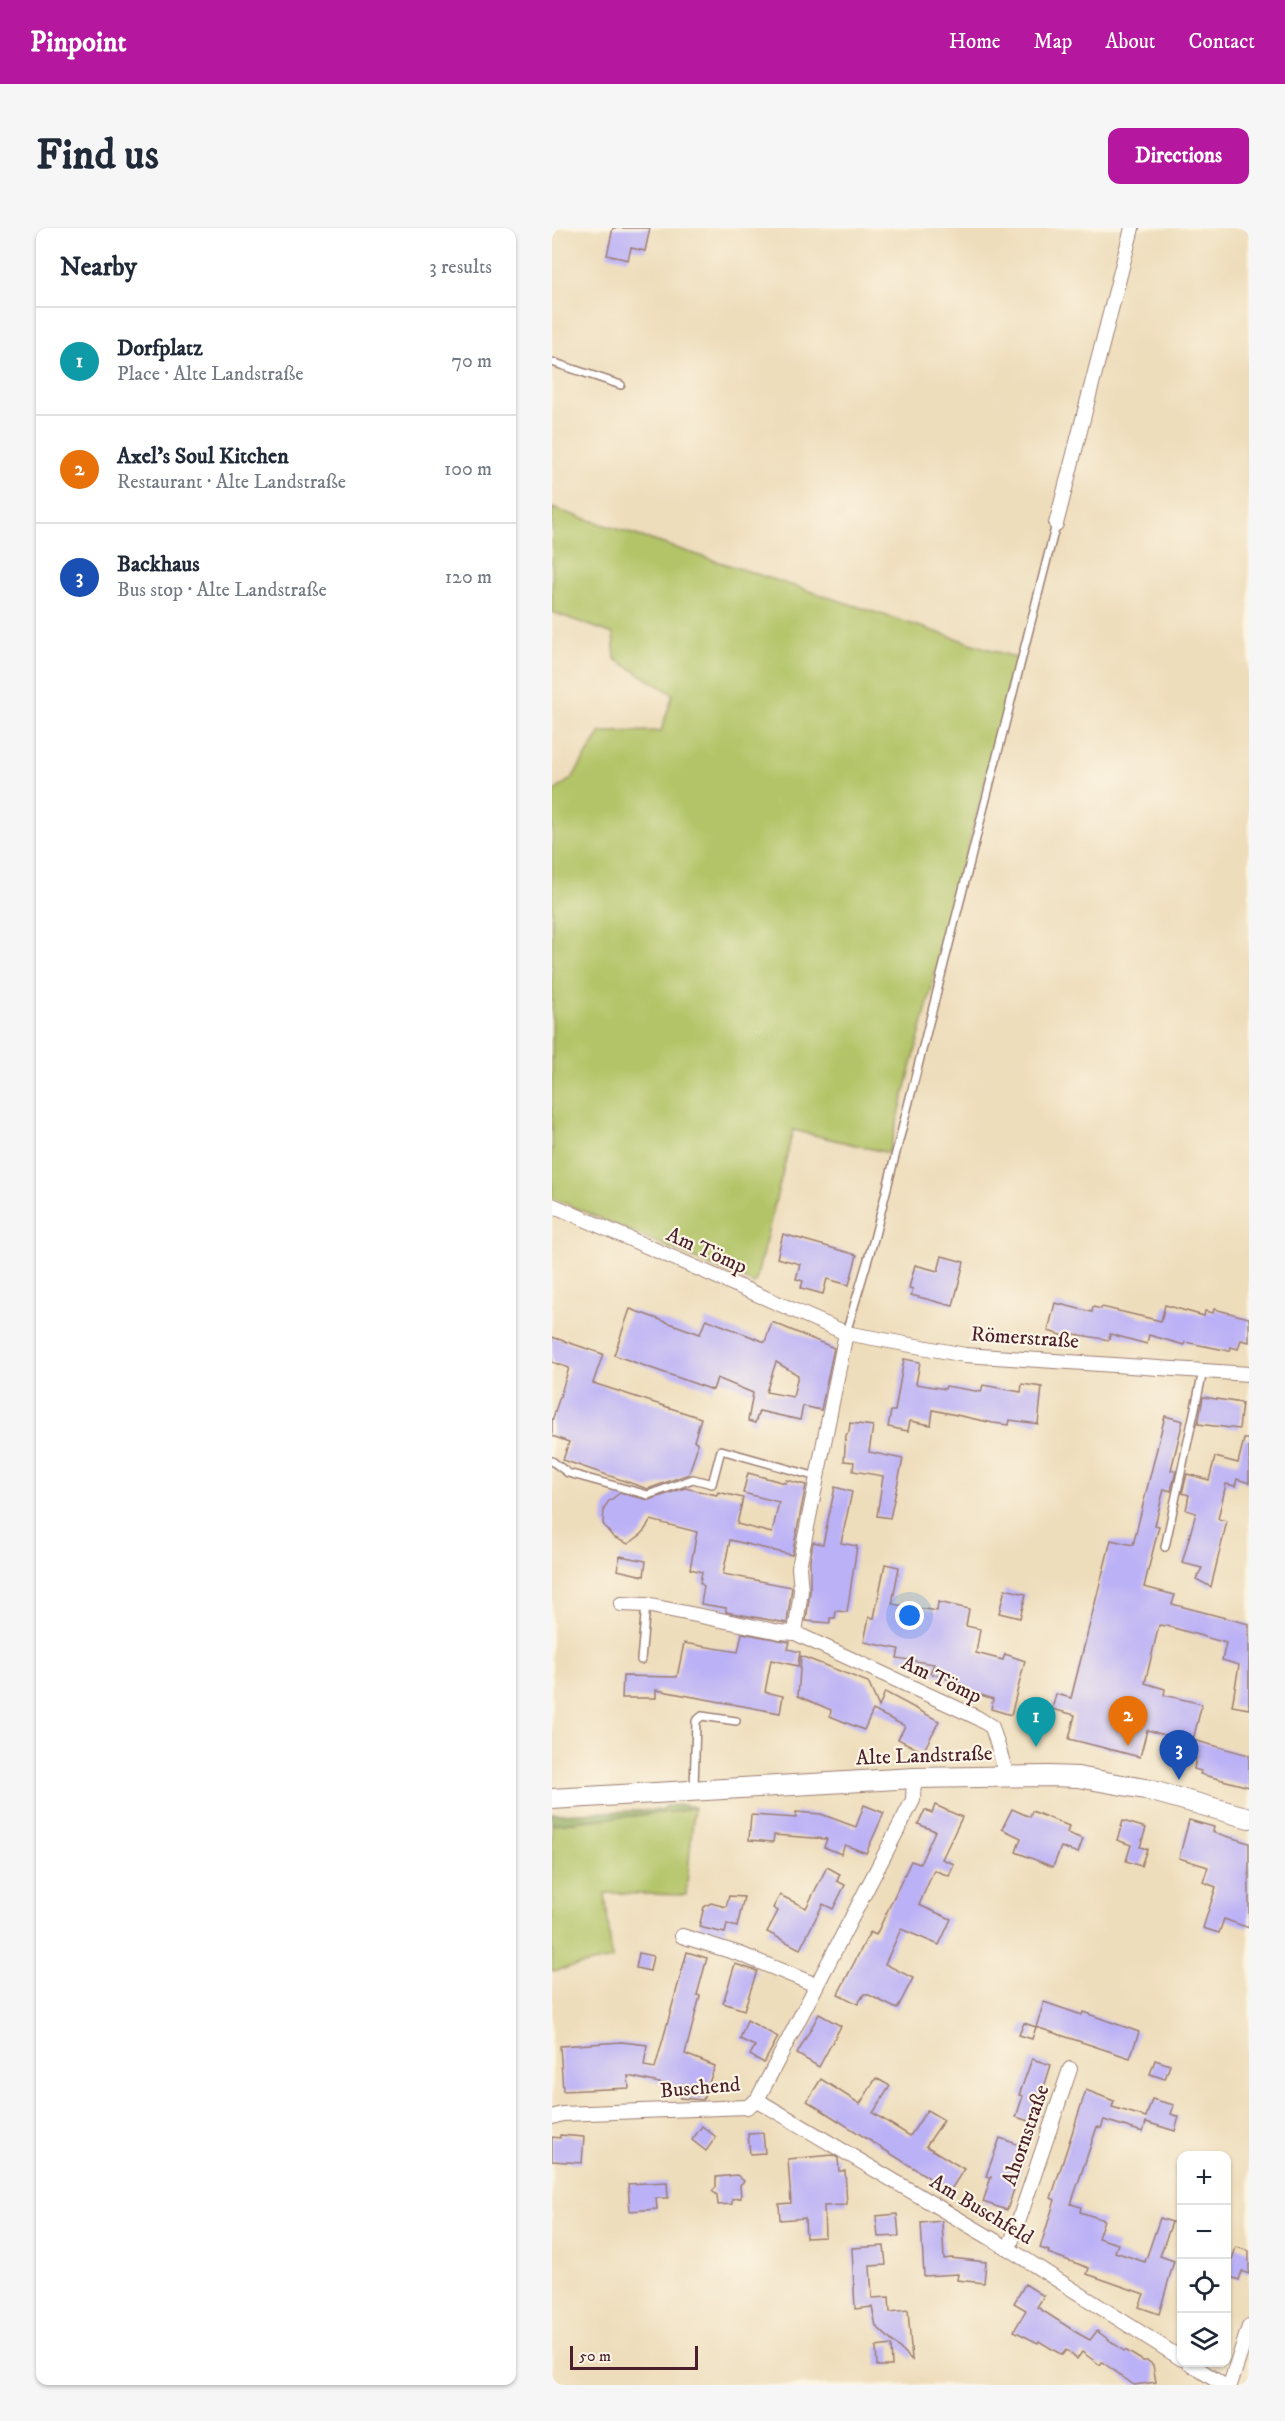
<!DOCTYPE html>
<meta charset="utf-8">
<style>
:root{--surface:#fff;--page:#f6f6f7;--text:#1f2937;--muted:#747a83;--line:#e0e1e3;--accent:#b5179e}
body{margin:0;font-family:"IM FELL DW Pica",serif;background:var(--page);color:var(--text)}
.controls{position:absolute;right:18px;bottom:18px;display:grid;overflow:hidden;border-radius:12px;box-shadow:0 2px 4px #0004}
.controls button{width:54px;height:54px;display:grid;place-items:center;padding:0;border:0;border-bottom:2px solid var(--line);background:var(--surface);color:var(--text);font:30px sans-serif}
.scale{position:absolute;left:18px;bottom:15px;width:128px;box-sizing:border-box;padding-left:6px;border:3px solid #4a1f2b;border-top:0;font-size:16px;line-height:21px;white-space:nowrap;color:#4a1f2b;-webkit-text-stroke:4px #fcf5e5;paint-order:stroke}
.you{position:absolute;left:358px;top:1388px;width:21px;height:21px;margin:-15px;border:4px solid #fff;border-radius:50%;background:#1a73e8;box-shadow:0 0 0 9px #1a73e833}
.badge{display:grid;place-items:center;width:39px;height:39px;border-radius:50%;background:var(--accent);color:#fff;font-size:20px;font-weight:700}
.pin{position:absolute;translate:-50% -50px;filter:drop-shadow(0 2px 3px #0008)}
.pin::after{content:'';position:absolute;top:32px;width:21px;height:18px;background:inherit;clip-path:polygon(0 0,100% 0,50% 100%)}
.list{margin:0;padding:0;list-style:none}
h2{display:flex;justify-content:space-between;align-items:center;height:78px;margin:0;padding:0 24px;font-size:26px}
h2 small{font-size:20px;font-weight:400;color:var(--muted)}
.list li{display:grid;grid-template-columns:39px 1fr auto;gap:18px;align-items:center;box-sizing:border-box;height:108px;padding:0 24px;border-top:2px solid var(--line)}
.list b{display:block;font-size:22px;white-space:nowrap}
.list p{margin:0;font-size:20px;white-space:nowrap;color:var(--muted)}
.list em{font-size:20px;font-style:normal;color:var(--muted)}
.icon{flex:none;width:33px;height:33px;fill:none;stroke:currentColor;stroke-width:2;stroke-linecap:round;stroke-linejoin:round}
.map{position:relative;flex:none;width:697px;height:2157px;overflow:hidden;border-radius:12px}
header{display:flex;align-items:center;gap:36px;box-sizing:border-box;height:84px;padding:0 30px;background:var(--accent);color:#fff}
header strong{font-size:28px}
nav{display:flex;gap:33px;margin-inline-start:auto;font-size:21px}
.intro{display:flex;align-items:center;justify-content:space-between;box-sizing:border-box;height:144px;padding:0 36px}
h1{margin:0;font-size:42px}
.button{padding:15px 27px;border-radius:12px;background:var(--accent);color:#fff;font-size:21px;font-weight:700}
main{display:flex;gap:36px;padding:0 36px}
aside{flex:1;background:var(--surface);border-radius:12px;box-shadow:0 2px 4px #0004}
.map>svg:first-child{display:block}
.green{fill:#b3c468;stroke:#7e724a;stroke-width:1.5}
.forest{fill:#8eaa5c;stroke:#6c6444;stroke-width:1.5}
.building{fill:#bbb1f6;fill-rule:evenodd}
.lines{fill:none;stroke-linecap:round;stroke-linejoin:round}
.service-casing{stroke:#9c7e73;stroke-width:10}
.minor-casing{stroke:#9c7e73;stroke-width:16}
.secondary-casing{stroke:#9c7e73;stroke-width:22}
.service{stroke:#fff;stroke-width:7}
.minor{stroke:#fff;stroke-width:14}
.secondary{stroke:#fff;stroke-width:20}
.labels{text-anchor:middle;stroke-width:4.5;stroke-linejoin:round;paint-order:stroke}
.street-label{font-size:21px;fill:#4a1f2b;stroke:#fcf5e5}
</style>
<header>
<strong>Pinpoint</strong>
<nav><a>Home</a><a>Map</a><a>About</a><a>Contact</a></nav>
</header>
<div class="intro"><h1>Find us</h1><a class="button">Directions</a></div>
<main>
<aside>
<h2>Nearby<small>3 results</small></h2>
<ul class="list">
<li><span class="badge" style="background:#0f9aa8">1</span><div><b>Dorfplatz</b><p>Place · Alte Landstraße</p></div><em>70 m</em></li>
<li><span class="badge" style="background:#e8710a">2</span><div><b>Axel's Soul Kitchen</b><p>Restaurant · Alte Landstraße</p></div><em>100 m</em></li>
<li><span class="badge" style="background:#1a4fb4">3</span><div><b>Backhaus</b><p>Bus stop · Alte Landstraße</p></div><em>120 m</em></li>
</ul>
</aside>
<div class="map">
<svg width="697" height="2157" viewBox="0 0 697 2157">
<rect width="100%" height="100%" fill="#fcf5e5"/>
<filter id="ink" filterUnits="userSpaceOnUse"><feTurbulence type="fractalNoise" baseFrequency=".0167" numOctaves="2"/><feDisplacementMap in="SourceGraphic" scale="12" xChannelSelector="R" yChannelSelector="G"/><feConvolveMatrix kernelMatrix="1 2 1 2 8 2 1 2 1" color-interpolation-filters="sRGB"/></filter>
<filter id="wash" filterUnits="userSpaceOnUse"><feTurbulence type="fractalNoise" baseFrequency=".008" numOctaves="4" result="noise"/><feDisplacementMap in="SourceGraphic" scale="24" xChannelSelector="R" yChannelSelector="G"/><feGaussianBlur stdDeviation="1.35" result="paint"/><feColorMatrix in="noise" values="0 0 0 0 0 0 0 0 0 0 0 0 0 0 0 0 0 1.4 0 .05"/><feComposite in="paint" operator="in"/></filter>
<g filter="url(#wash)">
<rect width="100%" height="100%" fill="#edb"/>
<!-- green -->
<g class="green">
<polygon points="0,280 465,430 337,925 241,902 203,1056 0,970 0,565 21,549 49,504 109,503 121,466 63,431 61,406 0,384"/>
<polygon points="142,1579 134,1667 53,1665 60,1731 0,1743 0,1596 128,1583"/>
</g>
<!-- forest -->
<polygon class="forest" points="132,1577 142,1579 128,1583 0,1596 0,1586 110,1582 114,1578"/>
<g id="blocks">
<!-- building -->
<g class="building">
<polygon points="61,0 98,0 93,23 79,20 76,32 55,27"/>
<polygon points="231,1006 305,1027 297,1057 275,1051 271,1066 249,1060 251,1053 244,1051 248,1036 225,1030"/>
<polygon points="390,1028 412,1034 401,1078 359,1067 361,1061 357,1060 363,1037 386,1043"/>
<polygon points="503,1075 540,1084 541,1079 549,1081 550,1079 609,1093 613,1077 652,1088 653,1083 661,1085 662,1081 697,1090 697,1114 689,1112 686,1121 679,1119 678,1123 633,1114 632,1117 597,1107 595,1116 558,1106 557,1112 517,1105 516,1109 496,1103"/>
<path d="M78,1081L148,1106L154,1091L213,1114L220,1094L282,1120L269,1182L251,1178L248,1192L207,1183L203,1195L196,1193L201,1165L165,1150L161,1162L62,1127ZM224,1134L246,1147L241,1169L214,1164Z"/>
<polygon points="0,1109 51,1126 41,1155 149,1190 142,1213 145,1214 145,1220 137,1246 96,1261 11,1232 17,1214 0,1208 0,1193 17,1140 0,1134"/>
<polygon points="352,1131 368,1134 364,1156 393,1161 394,1158 429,1164 431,1157 469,1164 470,1156 490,1159 486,1196 458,1192 457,1197 441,1195 381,1182 379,1197 358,1193 356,1203 336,1199 339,1183 343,1183"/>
<polygon points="651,1169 690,1175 687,1201 646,1196"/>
<polygon points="613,1188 631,1193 619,1242 624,1243 619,1263 612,1261 603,1297 607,1298 592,1359 623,1367 620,1376 697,1396 697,1481 680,1478 687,1437 670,1432 674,1415 615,1398 607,1397 593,1455 613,1461 612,1467 650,1476 641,1512 697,1527 697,1559 648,1546 649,1543 642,1541 644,1530 620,1523 624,1510 595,1502 588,1529 517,1511 523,1487 500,1481 504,1466 519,1470 559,1312 581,1317"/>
<polygon points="298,1195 321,1198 317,1224 351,1231 338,1290 325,1288 331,1248 301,1243 302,1234 292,1233 294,1207 297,1204"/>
<polygon points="692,1211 697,1211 697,1255 685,1251 683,1258 674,1256 666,1291 675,1293 659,1359 644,1351 650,1340 630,1335 644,1285 634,1282 637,1267 630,1265 635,1246 657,1252 663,1229 686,1235"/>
<polygon points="196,1245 233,1255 234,1252 254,1257 240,1327 178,1312 171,1346 240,1359 235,1395 174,1384 174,1380 149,1376 152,1358 148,1355 150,1344 138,1341 145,1304 99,1292 90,1306 76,1316 61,1309 51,1296 52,1281 56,1274 68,1265 97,1272 133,1260 165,1267 166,1264 191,1270 185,1296 220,1305 227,1274 191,1265"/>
<polygon points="283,1259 300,1264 289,1315 305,1318 295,1384 284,1383 283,1390 278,1390 278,1395 254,1393 258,1364 258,1332 261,1314 271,1316"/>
<polygon points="68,1328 94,1333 92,1348 65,1342"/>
<polygon points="333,1336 347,1339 340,1376 385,1383 386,1374 417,1381 414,1398 428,1401 424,1425 451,1432 453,1426 473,1433 459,1487 439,1481 441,1471 406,1459 407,1455 378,1445 382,1436 345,1430 347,1421 312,1414 317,1389 322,1390"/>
<polygon points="453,1361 474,1366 468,1390 447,1385"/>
<polygon points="190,1405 238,1414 236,1421 248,1424 246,1438 219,1432 213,1464 231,1468 228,1485 104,1462 104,1470 70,1470 71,1448 125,1449 132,1415 186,1424"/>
<polygon points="249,1428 316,1454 327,1479 333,1464 387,1493 371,1524 346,1511 353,1498 321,1482 312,1502 278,1488 279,1482 246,1468"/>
<polygon points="312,1577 332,1585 314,1625 293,1617 289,1626 272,1619 275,1611 222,1607 221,1614 197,1612 199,1587 244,1590 244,1584 269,1586 304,1599"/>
<polygon points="383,1577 410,1589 390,1631 402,1636 397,1648 382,1642 367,1677 399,1691 387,1717 349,1701 333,1736 361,1750 345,1781 315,1766 312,1766 306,1776 286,1766 318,1704 324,1707 359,1633 368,1636 383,1603 366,1596 373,1582 380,1585"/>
<polygon points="460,1581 478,1589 480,1583 517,1598 515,1605 531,1611 526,1625 509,1619 501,1639 464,1624 469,1610 450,1601"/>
<polygon points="637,1592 662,1599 661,1604 697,1615 697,1700 672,1691 667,1705 651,1700 664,1659 651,1654 656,1639 627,1630"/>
<polygon points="571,1593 594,1600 588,1619 595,1621 589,1638 574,1633 579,1617 565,1612"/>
<polygon points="275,1639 288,1646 285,1653 293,1657 281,1681 271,1676 248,1721 215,1704 226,1683 221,1680 228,1667 254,1680"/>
<polygon points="177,1668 192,1669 185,1699 175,1696 173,1705 147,1699 152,1679 159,1675 174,1679"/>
<polygon points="135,1724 155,1730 145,1767 148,1768 133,1826 163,1838 151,1872 128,1870 130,1860 76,1848 77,1860 11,1863 8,1818 70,1814 95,1817 92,1838 103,1840"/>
<polygon points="87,1725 101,1728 98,1743 84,1740"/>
<polygon points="183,1736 205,1743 192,1782 171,1775"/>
<polygon points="492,1774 530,1787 531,1784 587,1804 578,1830 484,1799 480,1811 467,1807 472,1795 484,1799"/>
<polygon points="267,1786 289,1798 267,1839 245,1826"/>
<polygon points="195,1792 226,1809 212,1835 198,1827 203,1818 188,1811"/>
<polygon points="480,1831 499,1837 488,1872 490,1873 483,1895 464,1889 471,1868 467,1867"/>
<polygon points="603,1832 618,1837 613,1851 598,1846"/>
<polygon points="324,1850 338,1858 321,1885 358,1908 375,1882 392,1892 374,1918 412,1941 398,1963 255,1873 269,1851 308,1876"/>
<polygon points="534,1862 562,1873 560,1879 594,1889 600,1871 622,1877 619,1886 627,1889 623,1903 594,1894 591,1904 552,1892 549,1900 545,1899 519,1976 529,1979 528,1984 552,1992 546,2010 566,2016 563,2024 593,2034 608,1990 620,1994 608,2028 622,2033 607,2086 587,2079 592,2066 535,2046 537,2040 496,2025 497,2023 488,2020 503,1972 499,1970"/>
<polygon points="150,1898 164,1909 154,1923 140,1912"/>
<polygon points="211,1905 213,1925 198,1926 196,1906"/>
<polygon points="8,1907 32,1909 30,1935 0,1933 0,1909 8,1910"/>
<polygon points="448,1910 476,1920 455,1982 431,1974 439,1949 434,1948"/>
<polygon points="281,1927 286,1930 287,1943 293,1943 295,1977 272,1978 273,2009 254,2010 253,1990 228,1992 227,1976 239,1975 236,1931"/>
<polygon points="185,1947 192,1953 188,1957 189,1970 180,1971 180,1976 166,1977 165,1967 160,1963 164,1959 164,1949"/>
<polygon points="115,1954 116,1970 104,1970 105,1981 78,1983 76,1956"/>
<polygon points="345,1986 347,2008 326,2009 324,1988"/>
<polygon points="390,1993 392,2031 399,2030 434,2034 432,2055 405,2052 406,2046 372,2048 369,1995"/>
<polygon points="332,2018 334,2037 318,2038 320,2070 337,2069 338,2084 356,2082 360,2132 324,2098 320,2079 303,2081 300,2020"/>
<polygon points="684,2019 697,2023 697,2046 690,2043 687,2052 675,2048"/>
<polygon points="473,2056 492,2068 485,2079 527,2106 538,2112 545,2103 572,2123 573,2122 591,2133 596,2133 601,2137 604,2154 582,2157 550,2134 548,2137 530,2124 525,2131 514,2122 510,2127 487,2113 486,2115 462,2103 474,2082 462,2075"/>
<polygon points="339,2117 340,2138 325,2138 324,2119"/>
</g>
</g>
</g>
<g filter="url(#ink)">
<use href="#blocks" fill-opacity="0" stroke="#9c7e73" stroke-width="1.5"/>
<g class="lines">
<defs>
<g id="service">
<polyline points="0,134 69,157"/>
<polyline points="294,1105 322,1011 504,296"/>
<polyline points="0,1233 16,1245 96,1267 141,1251 160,1256 169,1222 265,1249"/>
<polyline points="613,1319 651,1143"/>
<polyline points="89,1432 94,1377"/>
<polyline points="142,1561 144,1493 150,1488 184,1493"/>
</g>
<g id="minor">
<polyline points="504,296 580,0"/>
<polyline points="0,977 294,1105 413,1127 697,1146"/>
<polyline points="294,1105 247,1339 249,1363 243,1405 424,1489 440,1499 455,1548"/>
<polyline points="69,1376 94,1377 228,1404 243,1405"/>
<polyline points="130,1708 188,1726 264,1757"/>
<polyline points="205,1872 457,2021 630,2131"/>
<polyline points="0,1889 10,1886 195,1879 205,1872 361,1572 362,1550"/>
<polyline points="457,2021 518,1841"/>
<polyline points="636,2134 671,2157"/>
<polyline points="678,2157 697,2099"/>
</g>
<polyline id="secondary" points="0,1571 362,1550 497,1548 526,1549 593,1561 697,1590"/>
</defs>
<!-- service casing -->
<use href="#service" class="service-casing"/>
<!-- minor casing -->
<use href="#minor" class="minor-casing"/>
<!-- secondary casing -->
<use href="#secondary" class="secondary-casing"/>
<!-- service -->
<use href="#service" class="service"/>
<!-- minor -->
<use href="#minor" class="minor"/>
<!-- secondary -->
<use href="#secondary" class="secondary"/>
</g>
</g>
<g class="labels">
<!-- street labels -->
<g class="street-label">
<text transform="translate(155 1022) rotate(24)" y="7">Am Tömp</text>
<text transform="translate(473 1109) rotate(4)" y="7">Römerstraße</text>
<text transform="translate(390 1451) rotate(25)" y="7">Am Tömp</text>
<text transform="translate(372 1527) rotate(-2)" y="7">Alte Landstraße</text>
<text transform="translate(148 1859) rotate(-5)" y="7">Buschend</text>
<text transform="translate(473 1907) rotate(-71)" y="7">Ahornstraße</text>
<text transform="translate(430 1981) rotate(31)" y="7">Am Buschfeld</text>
</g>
</g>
</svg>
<div class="controls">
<button>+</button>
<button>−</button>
<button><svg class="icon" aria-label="locate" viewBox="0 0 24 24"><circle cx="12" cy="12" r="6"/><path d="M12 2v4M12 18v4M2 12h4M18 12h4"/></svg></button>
<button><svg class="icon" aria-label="layers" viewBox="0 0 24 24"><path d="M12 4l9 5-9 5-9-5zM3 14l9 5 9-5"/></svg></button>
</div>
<div class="scale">50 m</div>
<div class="you"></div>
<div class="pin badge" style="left:484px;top:1519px;background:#0f9aa8">1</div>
<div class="pin badge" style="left:576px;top:1518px;background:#e8710a">2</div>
<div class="pin badge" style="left:627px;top:1552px;background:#1a4fb4">3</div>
</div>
</main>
